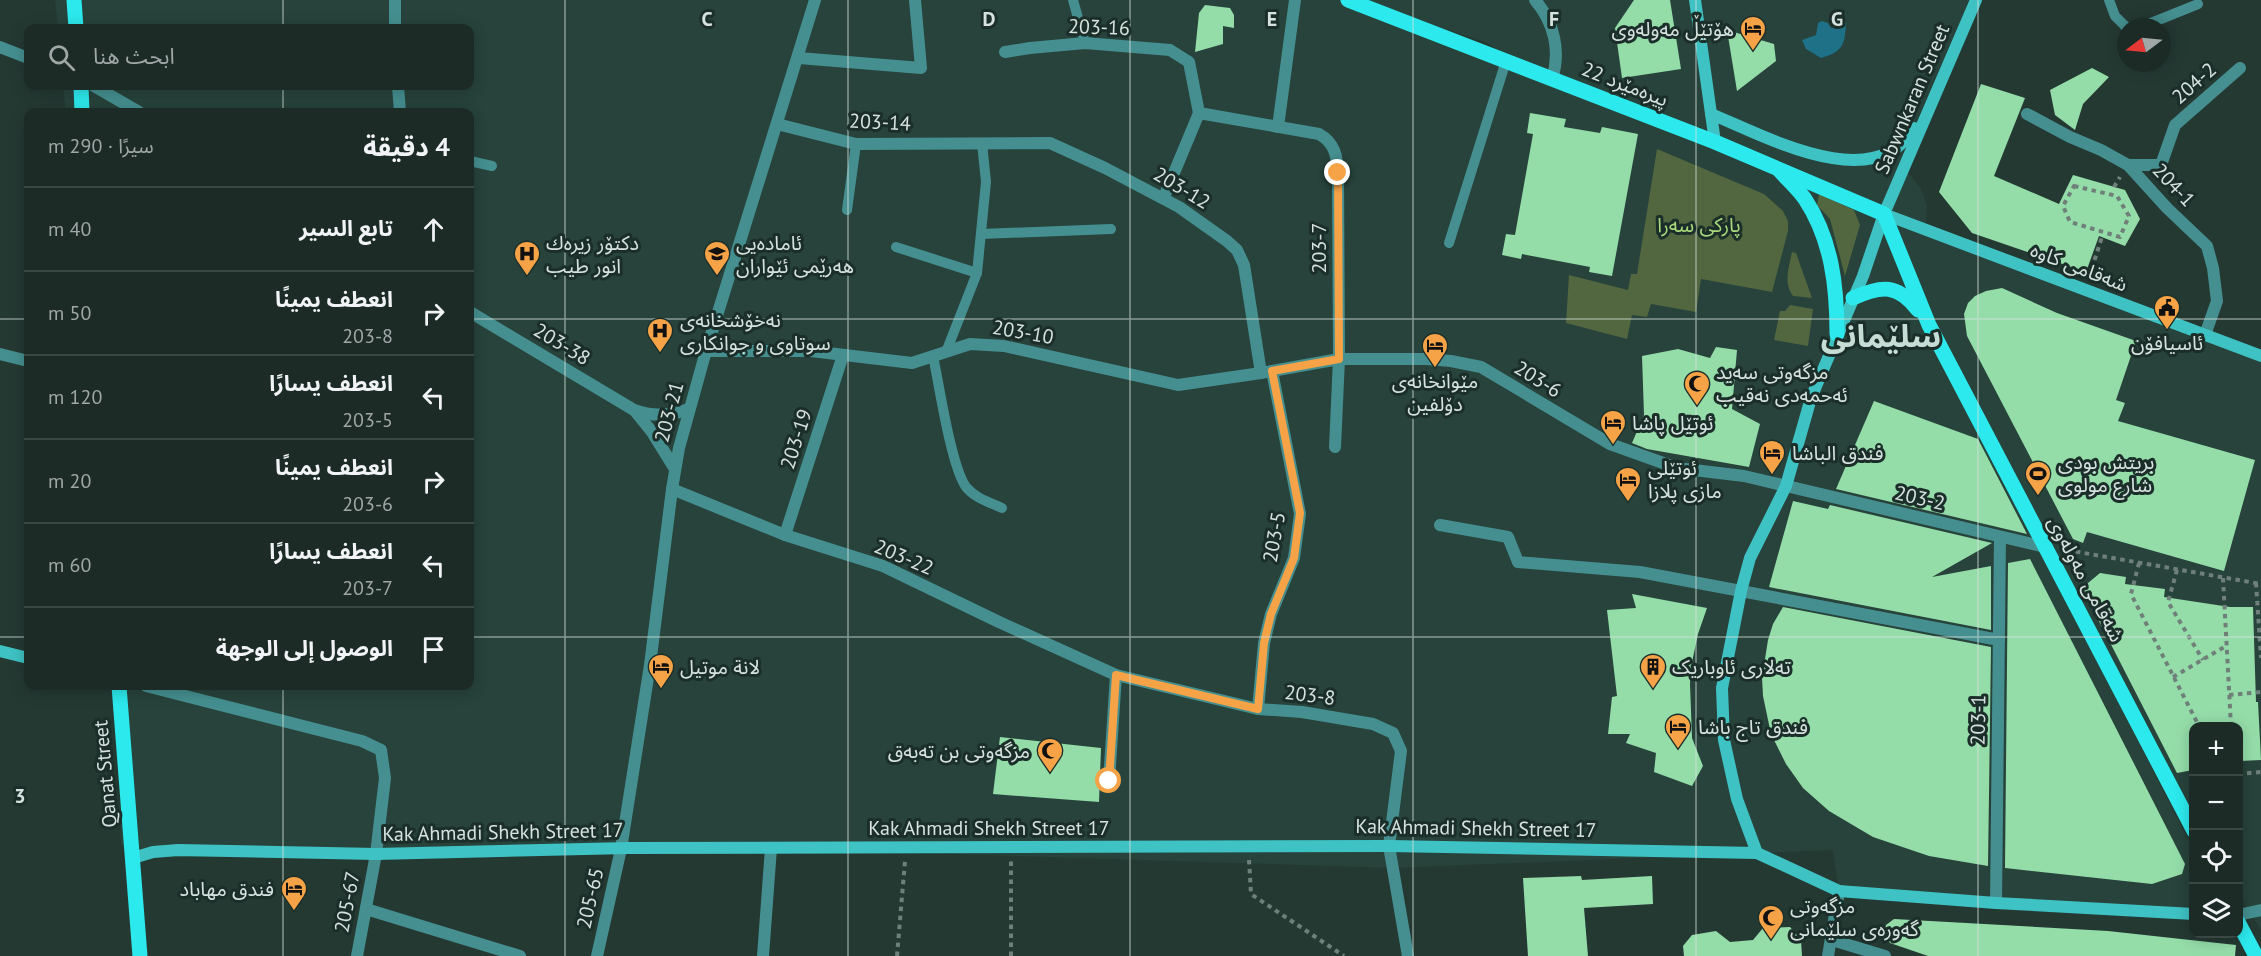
<!DOCTYPE html>
<html lang="ar">
<meta charset="utf-8">
<style>
:root{--surface:#1c2b26;--page:#25332e;--text:#f1f3f6;--muted:#a0a7a7;--line:#3a4743}
body{margin:0;font-family:"PT Sans","Noto Sans Arabic",sans-serif;background:var(--page);color:var(--text);direction:rtl}
.controls{position:absolute;right:18px;bottom:18px;display:grid;overflow:hidden;border-radius:12px;box-shadow:0 3px 15px #0003}
.controls button{width:54px;height:54px;display:grid;place-items:center;padding:0;border:0;border-bottom:2px solid var(--line);background:var(--surface);color:var(--text);font:30px sans-serif}
.compass{position:absolute;left:2117px;top:18px;width:54px;height:54px;border-radius:50%;background:var(--surface);box-shadow:0 3px 15px #0003;rotate:254deg}
.stop{position:absolute;width:18px;height:18px;margin:-14px;border:4px solid #f5a346;border-radius:50%;background:#fff}
.stop.end{background:#f5a346;border-color:#fff;box-shadow:0 2px 6px #0008}
.list{margin:0;padding:0;list-style:none}
h2{display:flex;justify-content:space-between;align-items:center;height:78px;margin:0;padding:0 24px;font-size:26px}
h2 small{font-size:20px;font-weight:400;color:var(--muted)}
.list li{display:grid;grid-template-columns:39px 1fr auto;gap:18px;align-items:center;box-sizing:border-box;height:84px;padding:0 24px;border-top:2px solid var(--line)}
.list b{display:block;font-size:22px;white-space:nowrap}
.list p{margin:0;font-size:20px;white-space:nowrap;color:var(--muted)}
.list em{font-size:20px;font-style:normal;color:var(--muted)}
.icon{flex:none;width:33px;height:33px;fill:none;stroke:currentColor;stroke-width:2;stroke-linecap:round;stroke-linejoin:round}
.map{position:relative;flex:none;width:2261px;height:956px;overflow:hidden;direction:ltr}
.search{position:absolute;background:var(--surface);box-shadow:0 3px 15px #0003;left:24px;top:24px;width:450px;height:66px;display:flex;align-items:center;gap:15px;box-sizing:border-box;padding:0 21px;border-radius:12px;color:var(--muted);font-size:22px}
.panel{position:absolute;background:var(--surface);box-shadow:0 3px 15px #0003;left:24px;top:108px;width:450px;height:582px;border-radius:12px;direction:rtl}
.map>svg:first-child{display:block}
.built{fill:#27433b}
.green{fill:#526640}
.water{fill:#1e7186}
.building{fill:#94dda9}
.lines{fill:none;stroke-linecap:round;stroke-linejoin:round}
.path{stroke:#6f807b;stroke-width:4;stroke-dasharray:4.5 4.5;stroke-linecap:butt}
.service{stroke:#458f90;stroke-width:10}
.pedestrian{stroke:#458f90;stroke-width:12}
.minor{stroke:#458f90;stroke-width:12}
.tertiary{stroke:#458f90;stroke-width:12}
.secondary{stroke:#3fc2c4;stroke-width:12}
.primary{stroke:#2ce9ed;stroke-width:15}
.route{stroke:#f5a346;stroke-width:8}
.grid{fill:none;stroke:#d6e2de;stroke-width:1.5;stroke-opacity:0.55}
.labels{text-anchor:middle;stroke-width:6;stroke-linejoin:round;paint-order:stroke}
.street-label{font-size:20px;fill:#d6e2de;stroke:#1b2e29}
.poi-label{font-size:20px;fill:#d6e2de;stroke:#1b2e29;text-anchor:start}
.park-label{font-size:20px;fill:#a8d97b;stroke:#1b2e29}
.town-label{font-size:32px;font-weight:bold;fill:#c5ddd5;stroke:#1b2e29}
.grid-label{font-size:20px;text-anchor:middle;font-weight:bold;fill:#d6e2de;stroke:#1b2e29;stroke-width:6;stroke-linejoin:round;paint-order:stroke}
</style>
<div class="map">
<svg width="2261" height="956" viewBox="0 0 2261 956">
<rect width="100%" height="100%" fill="#253933"/>
<!-- built -->
<polygon class="built" points="55,0 1347,0 1496,49 1485,42 1357,0 1976,0 1903,170 1911,176 1921,189 1927,206 1926,224 2261,356 2261,930 2239,895 2238,726 2194,726 2193,815 1909,291 2193,849 2193,910 1839,891 1833,850 1393,868 771,848 133,858 121,844 118,686 470,686 470,112 66,112 63,86 470,86 470,28 58,28"/>
<!-- green -->
<g class="green">
<polygon points="1657,149 1764,194 1783,211 1788,221 1788,231 1772,292 1701,279 1696,312 1651,304 1647,317 1632,315 1627,339 1566,323 1569,275 1628,290 1631,274 1637,274"/>
<polygon points="1819,194 1854,210 1860,225 1845,276 1830,219 1817,205"/>
<path d="M1792,252L1796,253L1812,298L1793,296C1783,283 1789,267 1792,252Z"/>
<polygon points="1790,305 1813,309 1808,346 1774,340 1780,311 1785,311"/>
</g>
<!-- water -->
<path class="water" d="M1822,21L1828,23L1831,28L1846,22C1845,43 1844,52 1821,58L1806,49L1802,40L1816,35L1818,23Z"/>
<!-- building -->
<g class="building">
<polygon points="1634,0 1670,0 1681,69 1622,78 1615,28"/>
<polygon points="1205,5 1230,8 1234,15 1234,28 1223,26 1223,44 1195,52 1199,13"/>
<polygon points="1727,30 1774,44 1776,61 1737,91"/>
<polygon points="2092,68 2109,77 2083,104 2075,130 2055,115 2050,90"/>
<polygon points="1981,84 2025,98 1994,176 2059,204 2073,175 2125,190 2140,219 2125,246 2099,236 2086,272 1972,233 1939,192"/>
<polygon points="1530,113 1566,119 1564,127 1600,133 1602,127 1638,134 1612,276 1589,272 1590,267 1522,254 1521,259 1502,255 1506,234 1515,235 1533,134 1527,133"/>
<polygon points="2002,288 2057,313 2136,341 2116,400 2125,403 2118,421 2255,460 2224,571 2087,532 2083,543 2073,539 1967,336 1964,314 1968,303 1975,296 1986,291"/>
<polygon points="1716,347 1737,350 1732,409 1760,424 1749,467 1647,449 1632,443 1644,415 1642,356 1678,349 1710,358"/>
<polygon points="1874,401 1978,439 2027,534 1836,489"/>
<polygon points="1793,501 1828,509 1830,505 1992,543 1932,577 1991,566 1991,630 1769,587"/>
<polygon points="2030,559 2185,864 2182,874 2152,884 2005,868 2008,563"/>
<polygon points="2100,573 2126,577 2125,584 2165,589 2164,597 2230,607 2253,607 2256,702 2258,702 2261,760 2240,761 2238,726 2193,726 2193,770 2177,773 2082,588"/>
<polygon points="1632,594 1707,608 1698,634 1691,667 1690,684 1692,738 1703,766 1692,786 1654,772 1656,753 1626,743 1630,734 1608,734 1612,697 1617,696 1607,610 1636,608"/>
<polygon points="1783,607 1991,647 1988,866 1929,856 1873,837 1829,811 1803,788 1786,764 1771,734 1763,696 1762,678 1768,640 1773,624"/>
<polygon points="1000,737 1101,748 1099,802 993,794"/>
<polygon points="1581,876 1582,880 1652,876 1653,904 1584,908 1588,956 1528,956 1523,878"/>
<polygon points="1894,919 2108,931 2236,945 2235,956 1928,956 1890,943 1884,934 1886,925"/>
<polygon points="1790,927 1801,940 1802,956 1684,956 1683,946 1692,935 1716,931 1730,942 1753,940 1763,928"/>
</g>
<g class="lines">
<!-- path -->
<g class="path">
<polygon points="2074,186 2117,196 2129,216 2120,237 2070,222 2063,206"/>
<polyline points="2114,187 2120,177"/>
<polyline points="2089,277 2102,237"/>
<polyline points="2067,550 2261,584"/>
<polyline points="2139,563 2131,594 2199,726"/>
<polyline points="2177,570 2168,602 2203,660"/>
<polyline points="2223,578 2231,726"/>
<polyline points="2256,583 2261,658"/>
<polyline points="2173,677 2226,646"/>
<polyline points="2229,695 2261,692"/>
<polyline points="2238,774 2261,772"/>
<polyline points="1249,860 1251,894 1344,956"/>
<polyline points="897,956 905,861"/>
<polyline points="1011,956 1011,861"/>
</g>
<!-- service -->
<g class="service">
<polyline points="1073,0 1085,43"/>
<polyline points="2109,0 2115,16 2126,27"/>
<polyline points="2141,27 2198,4"/>
<polyline points="470,161 492,166"/>
<polyline points="847,210 856,144"/>
<polyline points="981,234 1111,229"/>
<polyline points="1449,243 1506,61"/>
<polyline points="896,247 977,273"/>
<polyline points="946,352 977,273 986,182 982,143"/>
<path d="M933,356C939,384 951,466 966,487C975,498 989,502 1002,508"/>
</g>
<!-- pedestrian -->
<polyline class="pedestrian" points="1741,591 1999,640"/>
<!-- minor -->
<g class="minor">
<polyline points="395,0 395,28"/>
<polyline points="0,47 28,58"/>
<polyline points="1005,52 1030,48 1085,43 1170,50 1189,62 1199,113 1164,197"/>
<polyline points="799,58 921,68 915,0"/>
<polyline points="94,86 139,112"/>
<polyline points="398,86 400,112"/>
<path d="M1199,113L1319,134C1335,143 1337,156 1338,173L1339,359L1335,447"/>
<polyline points="2027,114 2070,137 2101,150 2128,165 2167,208 2207,246 2213,268 2217,301 2205,335"/>
<polyline points="777,124 856,144 1050,143 1105,168 1179,207 1227,241 1237,250 1244,265 1261,373"/>
<polyline points="1278,127 1295,0"/>
<polyline points="2128,165 2161,165 2175,125 2240,68"/>
<path d="M470,312L634,410C653,417 670,416 689,409"/>
<polyline points="706,351 811,351 912,363 970,344 1004,346 1178,385 1261,373 1339,359 1426,359 1451,361 1481,367 1610,444 1677,468 1744,476 2045,547"/>
<polyline points="0,354 28,361"/>
<polyline points="635,411 652,432 675,469"/>
<polyline points="672,489 785,535 883,566 999,622 1116,675 1258,709 1302,712 1373,724 1393,733 1401,751 1389,846 1408,956"/>
<polyline points="1440,525 1508,537 1518,562 1640,572 1741,591"/>
<polyline points="785,535 843,355"/>
<polyline points="146,686 362,741 381,750 385,778 376,854 357,956"/>
<polyline points="1258,709 1264,643 1271,614 1294,558 1300,514 1272,371"/>
<polyline points="1109,781 1116,675"/>
<polyline points="1996,903 2000,537"/>
<polyline points="366,909 520,956"/>
<polyline points="2238,915 2261,910"/>
<polyline points="597,956 621,849 650,665 672,489 679,448 706,351 815,0"/>
<polyline points="763,956 771,848"/>
</g>
<!-- tertiary -->
<g class="tertiary">
<path d="M1535,0C1554,22 1561,51 1552,79"/>
<polyline points="1832,940 1885,956"/>
<polyline points="1828,956 1839,891"/>
</g>
<!-- secondary -->
<g class="secondary">
<polyline points="1695,0 1715,142"/>
<path d="M1711,114C1765,136 1874,197 1914,128"/>
<polyline points="1884,214 2261,356"/>
<polyline points="0,651 28,658"/>
<polyline points="1757,853 1737,799 1724,740 1722,688 1741,591 1750,558 1786,486 1811,398 1863,276 1884,214 1976,0"/>
<polyline points="133,858 153,852 178,850 376,854 628,848 1389,846 1757,853 1839,891 1996,903 2194,914"/>
</g>
<!-- primary -->
<g class="primary">
<polyline points="74,0 76,28"/>
<polyline points="1348,0 1715,142 1884,214 1929,325 2194,831"/>
<polyline points="81,86 82,112"/>
<path d="M1780,171C1788,180 1798,189 1805,199C1832,240 1837,287 1837,334"/>
<path d="M1853,298C1882,285 1898,284 1918,310"/>
<polyline points="119,686 140,956"/>
<polyline points="2238,922 2256,956"/>
</g>
</g>
<g class="lines">
<!-- route -->
<polyline class="route" points="1109,781 1116,675 1258,709 1264,643 1271,614 1294,558 1300,513 1272,371 1339,359 1338,173"/>
</g>
<!-- grid -->
<path class="grid" d="M283,0V28M565,0V956M848,0V956M1130,0V956M1413,0V956M1696,0V956M1978,0V956M283,86V112M0,319H28M470,319H2261M0,637H28M470,637H2261M283,686V956"/>
<!-- icons -->
<defs>
<symbol id="hotel-pin" viewBox="-11 -11 22 30"><path d="M0 17L-7.5 6A9.5 9.5 0 1 1 7.5 6Z" fill="#f5a346" stroke="#1b2e29"/><path d="M-6-4.5h1.5V1H6V5H4.5V3h-9V5H-6ZM-4 0a1.8 1.8 0 1 1 3.6 0ZM.5 0V-2.5h3Q6-2.5 6 0Z" fill="#111"/></symbol>
<symbol id="hospital-pin" viewBox="-11 -11 22 30"><path d="M0 17L-7.5 6A9.5 9.5 0 1 1 7.5 6Z" fill="#f5a346" stroke="#1b2e29"/><path d="M-5-5h3v3.5h4V-5h3V5h-3V1.5h-4V5h-3Z" fill="#111"/></symbol>
<symbol id="school-pin" viewBox="-11 -11 22 30"><path d="M0 17L-7.5 6A9.5 9.5 0 1 1 7.5 6Z" fill="#f5a346" stroke="#1b2e29"/><path d="M0-5L7-2L0 1L-7-2ZM-4 1L0 2.5L4 1V4Q0 6-4 4Z" fill="#111"/></symbol>
<symbol id="civic-pin" viewBox="-11 -11 22 30"><path d="M0 17L-7.5 6A9.5 9.5 0 1 1 7.5 6Z" fill="#f5a346" stroke="#1b2e29"/><path d="M-.6-6.5H3V-4.5H.6V-3L4-1V1h2V6H-6V1h2V-1L-.6-3ZM-1.2 2.5V6h2.4V2.5Z" fill="#111"/></symbol>
<symbol id="mosque-pin" viewBox="-11 -11 22 30"><path d="M0 17L-7.5 6A9.5 9.5 0 1 1 7.5 6Z" fill="#f5a346" stroke="#1b2e29"/><path d="M3.5-4.9A6 6 0 1 0 3.5 4.9A5 5 0 1 1 3.5-4.9Z" fill="#111"/></symbol>
<symbol id="stadium-pin" viewBox="-11 -11 22 30"><path d="M0 17L-7.5 6A9.5 9.5 0 1 1 7.5 6Z" fill="#f5a346" stroke="#1b2e29"/><path d="M0-5a6.5 5 0 1 0 0 10a6.5 5 0 1 0 0-10ZM-3.5-1.8h7v3.6h-7Z" fill="#111"/></symbol>
<symbol id="building-pin" viewBox="-11 -11 22 30"><path d="M0 17L-7.5 6A9.5 9.5 0 1 1 7.5 6Z" fill="#f5a346" stroke="#1b2e29"/><path d="M-4-6H4V6H1V3H-1V6H-4ZM-2.5-4.3h1.7v1.8h-1.7ZM.8-4.3h1.7v1.8H.8ZM-2.5-1h1.7V.8h-1.7ZM.8-1h1.7V.8H.8Z" fill="#111"/></symbol>
</defs>
<g fill-rule="evenodd">
<use href="#hotel-pin" x="1738" y="14" width="30" height="40"/>
<use href="#hospital-pin" x="512" y="239" width="30" height="40"/>
<use href="#school-pin" x="702" y="239" width="30" height="40"/>
<use href="#civic-pin" x="2152" y="293" width="30" height="40"/>
<use href="#hospital-pin" x="645" y="316" width="30" height="40"/>
<use href="#hotel-pin" x="1420" y="331" width="30" height="40"/>
<use href="#mosque-pin" x="1682" y="369" width="30" height="40"/>
<use href="#hotel-pin" x="1598" y="408" width="30" height="40"/>
<use href="#hotel-pin" x="1757" y="438" width="30" height="40"/>
<use href="#stadium-pin" x="2023" y="459" width="30" height="40"/>
<use href="#hotel-pin" x="1613" y="465" width="30" height="40"/>
<use href="#hotel-pin" x="646" y="652" width="30" height="40"/>
<use href="#building-pin" x="1638" y="652" width="30" height="40"/>
<use href="#hotel-pin" x="1663" y="712" width="30" height="40"/>
<use href="#mosque-pin" x="1035" y="736" width="30" height="40"/>
<use href="#hotel-pin" x="279" y="874" width="30" height="40"/>
<use href="#mosque-pin" x="1756" y="903" width="30" height="40"/>
</g>
<g class="labels">
<!-- street labels -->
<g class="street-label">
<text transform="translate(1099 27) rotate(2)" y="7">203-16</text>
<text transform="translate(2194 83) rotate(-41)" y="7">204-2</text>
<text transform="translate(1625 84) rotate(21)" y="7">22 پیرەمێرد</text>
<text transform="translate(1912 99) rotate(-67)" y="7">Sabwnkaran Street</text>
<text transform="translate(880 122) rotate(3)" y="7">203-14</text>
<text transform="translate(2174 185) rotate(47)" y="7">204-1</text>
<text transform="translate(1182 188) rotate(31)" y="7">203-12</text>
<text transform="translate(1319 248) rotate(-90)" y="7">203-7</text>
<text transform="translate(2079 267) rotate(21)" y="7">شەقامی کاوە</text>
<text transform="translate(1023 332) rotate(10)" y="7">203-10</text>
<text transform="translate(562 344) rotate(31)" y="7">203-38</text>
<text transform="translate(1538 379) rotate(32)" y="7">203-6</text>
<text transform="translate(669 412) rotate(-75)" y="7">203-21</text>
<text transform="translate(796 439) rotate(-72)" y="7">203-19</text>
<text transform="translate(1920 498) rotate(13)" y="7">203-2</text>
<text transform="translate(1274 537) rotate(-80)" y="7">203-5</text>
<text transform="translate(904 557) rotate(23)" y="7">203-22</text>
<text transform="translate(2086 579) rotate(62)" y="7">شەقامی مەولەوی</text>
<text transform="translate(1310 695) rotate(7)" y="7">203-8</text>
<text transform="translate(1978 720) rotate(-89)" y="7">203-1</text>
<text transform="translate(105 774) rotate(-95)" y="7">Qanat Street</text>
<text x="989" y="835">Kak Ahmadi Shekh Street 17</text>
<text transform="translate(1476 828) rotate(1)" y="7">Kak Ahmadi Shekh Street 17</text>
<text transform="translate(503 832) rotate(-1)" y="7">Kak Ahmadi Shekh Street 17</text>
<text transform="translate(590 898) rotate(-77)" y="7">205-65</text>
<text transform="translate(347 902) rotate(-79)" y="7">205-67</text>
</g>
<!-- poi labels -->
<g class="poi-label">
<text x="1734" y="36" text-anchor="end">هۆتێڵ مەولەوی</text>
<text x="546" y="250">دکتۆر زیرەك<tspan x="546" dy="23">انور طیب</tspan></text>
<text x="736" y="250">ئامادەیی<tspan x="736" dy="23">ھەرێمی ئێواران</tspan></text>
<text x="680" y="327">نەخۆشخانەی<tspan x="680" dy="23">سوتاوی و جوانکاری</tspan></text>
<text x="2167" y="350" text-anchor="middle">ئاسیافۆن</text>
<text x="1716" y="379">مزگەوتی سەید<tspan x="1716" dy="23">ئەحمەدی نەقیب</tspan></text>
<text x="1435" y="388" text-anchor="middle">مێوانخانەی<tspan x="1435" dy="23">دۆلفین</tspan></text>
<text x="1632" y="430">ئوتێل پاشا</text>
<text x="1792" y="460">فندق الباشا</text>
<text x="2058" y="469">بريتش بودى<tspan x="2058" dy="23">شارع مولوى</tspan></text>
<text x="1648" y="475">ئوتێلی<tspan x="1648" dy="23">مازی پلازا</tspan></text>
<text x="680" y="674">لانة موتيل</text>
<text x="1672" y="674">تەلاری ئاوباریک</text>
<text x="1698" y="734">فندق تاج باشا</text>
<text x="1030" y="758" text-anchor="end">مزگەوتی بن تەبەق</text>
<text x="274" y="896" text-anchor="end">فندق مهاباد</text>
<text x="1790" y="913">مزگەوتی<tspan x="1790" dy="23">گەورەی سلێمانی</tspan></text>
</g>
<!-- park labels -->
<g class="park-label">
<text x="1699" y="232">پارکی سەرا</text>
</g>
<!-- town labels -->
<g class="town-label">
<text x="1881" y="347">سلێمانی</text>
</g>
</g>
<g class="grid-label">
<text x="707" y="26">C</text>
<text x="989" y="26">D</text>
<text x="1272" y="26">E</text>
<text x="1554" y="26">F</text>
<text x="1837" y="26">G</text>
<text x="20" y="803">3</text>
</g>
</svg>
<div class="controls">
<button>+</button>
<button>−</button>
<button><svg class="icon" aria-label="locate" viewBox="0 0 24 24"><circle cx="12" cy="12" r="6"/><path d="M12 2v4M12 18v4M2 12h4M18 12h4"/></svg></button>
<button><svg class="icon" aria-label="layers" viewBox="0 0 24 24"><path d="M12 4l9 5-9 5-9-5zM3 14l9 5 9-5"/></svg></button>
</div>
<svg class="compass" viewBox="-18 -18 36 36"><path d="M0-13l5 13h-10z" fill="#e53935"/><path d="M0 13l5-13h-10z" fill="#a0a7a7"/></svg>
<div class="stop" style="left:1109px;top:781px"></div>
<div class="stop end" style="left:1338px;top:173px"></div>
<div class="search"><svg class="icon" aria-label="search" viewBox="0 0 24 24"><circle cx="10" cy="10" r="6"/><path d="M15 15l6 6"/></svg>ابحث هنا</div>
<section class="panel">
<h2>4 دقيقة<small>سيرًا · 290 m</small></h2>
<ul class="list">
<li><svg class="icon" aria-label="ahead" viewBox="0 0 24 24"><path d="M12 20V5M6 11l6-6 6 6"/></svg><div><b>تابع السير</b></div><em>40 m</em></li>
<li><svg class="icon" aria-label="right" viewBox="0 0 24 24"><path d="M7 20v-9h11M14 6l5 5-5 5"/></svg><div><b>انعطف يمينًا</b><p>203-8</p></div><em>50 m</em></li>
<li><svg class="icon" aria-label="left" viewBox="0 0 24 24"><path d="M17 20v-9H6M10 6l-5 5 5 5"/></svg><div><b>انعطف يسارًا</b><p>203-5</p></div><em>120 m</em></li>
<li><svg class="icon" aria-label="right" viewBox="0 0 24 24"><path d="M7 20v-9h11M14 6l5 5-5 5"/></svg><div><b>انعطف يمينًا</b><p>203-6</p></div><em>20 m</em></li>
<li><svg class="icon" aria-label="left" viewBox="0 0 24 24"><path d="M17 20v-9H6M10 6l-5 5 5 5"/></svg><div><b>انعطف يسارًا</b><p>203-7</p></div><em>60 m</em></li>
<li><svg class="icon" aria-label="arrive" viewBox="0 0 24 24"><path d="M6 21V4h12l-3 4 3 4H6"/></svg><div><b>الوصول إلى الوجهة</b></div></li>
</ul>
</section>
</div>
